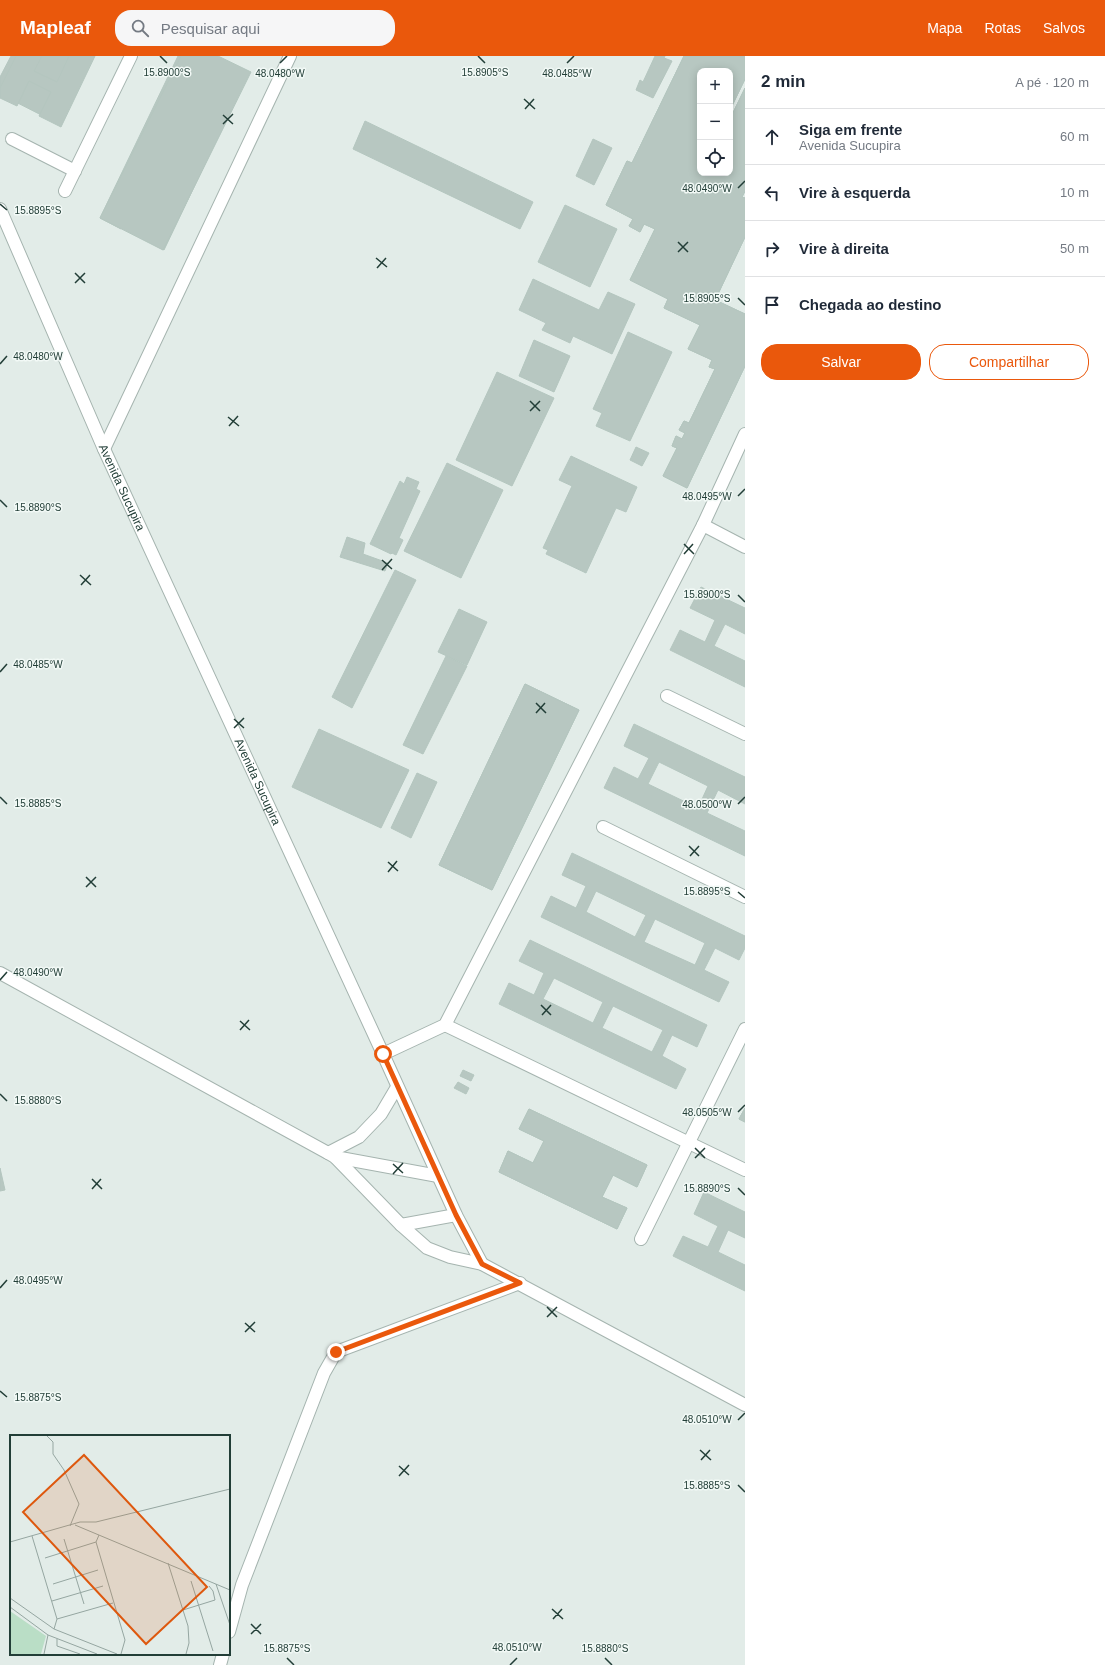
<!DOCTYPE html>
<html lang="pt">
<meta charset="utf-8">
<style>
:root{--surface:#fff;--page:#f6f6f7;--text:#1f2937;--muted:#747a83;--line:#e0e1e3;--accent:#ea580c}
body{margin:0;font-family:Arial,sans-serif;background:var(--page);color:var(--text)}
.controls{position:absolute;right:12px;top:12px;display:grid;overflow:hidden;border-radius:8px;box-shadow:0 2px 10px #0003}
.controls button{width:36px;height:36px;display:grid;place-items:center;padding:0;border:0;border-bottom:1px solid var(--line);background:var(--surface);color:var(--text);font:20px sans-serif}
.stop{position:absolute;width:12px;height:12px;margin:-9px;border:3px solid #ea580c;border-radius:50%;background:#fff}
.stop.end{background:#ea580c;border-color:#fff;box-shadow:0 1px 4px #0008}
.list{margin:0;padding:0;list-style:none}
h2{display:flex;justify-content:space-between;align-items:center;height:52px;margin:0;padding:0 16px;font-size:17px}
h2 small{font-size:13px;font-weight:400;color:var(--muted)}
.list li{display:grid;grid-template-columns:26px 1fr auto;gap:12px;align-items:center;box-sizing:border-box;height:56px;padding:0 16px;border-top:1px solid var(--line)}
.list b{display:block;font-size:15px;white-space:nowrap}
.list p{margin:0;font-size:13px;white-space:nowrap;color:var(--muted)}
.list em{font-size:13px;font-style:normal;color:var(--muted)}
.actions{display:flex;gap:8px;padding:12px 16px}
.actions a{flex:1;padding:9px 0;border:1px solid var(--accent);border-radius:16px;text-align:center;font-size:14px;color:var(--accent)}
.actions .main{background:var(--accent);color:#fff}
.icon{flex:none;width:22px;height:22px;fill:none;stroke:currentColor;stroke-width:2;stroke-linecap:round;stroke-linejoin:round}
.map{position:relative;flex:none;width:745px;height:1609px;overflow:hidden}
header{display:flex;align-items:center;gap:24px;box-sizing:border-box;height:56px;padding:0 20px;background:var(--accent);color:#fff}
header strong{font-size:19px}
nav{display:flex;gap:22px;margin-inline-start:auto;font-size:14px}
.search{width:280px;height:36px;background:var(--page);display:flex;align-items:center;gap:10px;box-sizing:border-box;padding:0 14px;border-radius:16px;color:var(--muted);font-size:15px}
main{display:flex}
aside{flex:1;background:var(--surface)}
.map>svg:first-child{display:block}
.building{fill:#b7c7c1;stroke:#b4c6bf;fill-rule:evenodd}
.lines{fill:none;stroke-linecap:round;stroke-linejoin:round}
.minor-casing{stroke:#a5b4af;stroke-width:14}
.minor{stroke:#fff;stroke-width:12}
.route{stroke:#ea580c;stroke-width:5}
.ticks{fill:none;stroke:#223e37;stroke-width:1.5}
.labels{text-anchor:middle;stroke-width:3;stroke-linejoin:round;paint-order:stroke}
.street-label{font-size:12px;fill:#223e37;stroke:#f2f9f6}
.inset-road{fill:none;stroke:#95a6a1;stroke-width:1}
.view{fill:#de580e;fill-opacity:0.15;stroke:#de580e;stroke-width:2}
.inset-edge{fill:none;stroke:#223e37;stroke-width:2}
.ticks-label{font-size:10px;text-anchor:middle;fill:#223e37;stroke:#f2f9f6;stroke-width:3;stroke-linejoin:round;paint-order:stroke}
</style>
<header>
<strong>Mapleaf</strong>
<div class="search"><svg class="icon" aria-label="search" viewBox="0 0 24 24"><circle cx="10" cy="10" r="6"/><path d="M15 15l6 6"/></svg>Pesquisar aqui</div>
<nav><a>Mapa</a><a>Rotas</a><a>Salvos</a></nav>
</header>
<main>
<div class="map">
<svg width="745" height="1609" viewBox="0 0 745 1609">
<rect width="100%" height="100%" fill="#e2ece8"/>
<!-- building -->
<g class="building">
<polygon points="11,0 89,0 55,66 0,38 0,21"/>
<polygon points="16,0 42,0 34,15 57,26 69,0 95,0 61,71 39,60 51,36 29,25 17,50 0,42 0,32"/>
<path d="M178,0H204L194,20L216,31L228,6L249,16L164,194L143,183L155,158L132,148L121,173L100,162ZM189,30L211,40L188,90L166,80ZM161,89L183,100L159,149L137,138Z"/>
<polygon points="181,0 218,0 251,16 163,194 100,162"/>
<polygon points="655,0 665,0 664,2 672,5 653,42 636,34 640,24 643,26"/>
<polygon points="684,0 745,0 745,23 730,54 730,15 700,15 700,117 730,117 730,63 745,32 745,135 742,141 745,142 745,181 718,238 716,237 713,243 745,258 745,310 687,432 663,420 677,392 672,390 676,380 682,383 685,377 679,374 684,365 689,367 715,313 709,311 712,304 688,293 700,269 664,252 668,243 630,224 655,173 644,168 640,176 629,170 633,163 606,149 627,105 632,107"/>
<polygon points="684,0 745,0 745,23 730,54 730,15 700,15 700,117 730,117 730,63 745,32 745,135 742,141 745,142 745,181 718,238 716,237 713,243 745,258 745,310 687,432 663,420 677,392 672,390 676,380 682,383 685,377 679,374 684,365 689,367 715,313 709,311 712,304 688,293 700,269 664,252 668,243 630,224 655,173 644,168 640,176 629,170 633,163 606,149 627,105 632,107"/>
<polygon points="365,65 533,146 520,173 353,93"/>
<polygon points="593,83 612,92 594,129 576,120"/>
<polygon points="565,149 617,173 590,231 538,206"/>
<polygon points="533,223 599,254 608,236 635,248 612,298 573,280 570,287 542,274 546,267 519,254"/>
<polygon points="628,276 672,296 630,385 596,370 602,357 593,353"/>
<polygon points="534,284 570,300 554,336 519,320"/>
<polygon points="497,316 554,342 512,430 456,404"/>
<polygon points="636,391 649,397 642,410 630,404"/>
<polygon points="571,400 637,431 626,456 616,452 586,517 546,498 548,494 543,492 572,430 559,424"/>
<polygon points="447,407 503,434 461,522 404,495"/>
<polygon points="407,421 419,426 416,433 420,435 399,482 403,484 396,499 392,497 391,498 370,488 400,425 404,428"/>
<polygon points="347,481 365,487 363,498 388,507 385,515 340,501"/>
<polygon points="395,514 416,524 352,652 332,641"/>
<polygon points="701,531 745,552 745,578 725,568 714,590 745,605 745,631 670,594 680,574 705,586 715,564 690,552"/>
<polygon points="459,553 487,566 467,609 438,596"/>
<polygon points="446,600 467,610 423,698 403,689"/>
<polygon points="525,628 579,654 492,834 439,809"/>
<polygon points="525,628 579,654 492,834 439,809"/>
<path d="M634,668L745,721V748L718,734L707,757L745,775V800L604,732L614,711L638,723L649,702L624,690ZM659,706L708,730L698,752L648,728Z"/>
<polygon points="319,673 409,714 381,772 292,731"/>
<polygon points="417,717 437,726 411,782 391,772"/>
<path d="M572,797L745,880V892L739,904L715,892L704,914L729,926L719,946L541,861L551,840L576,852L586,830L562,819ZM596,835L646,859L635,881L586,856ZM655,863L705,887L695,909L644,886Z"/>
<path d="M530,884L707,969L697,991L672,979L662,1000L686,1013L676,1033L499,948L509,927L534,939L544,917L519,905ZM554,922L603,946L593,967L543,943ZM613,950L663,974L652,996L602,972Z"/>
<polygon points="463,1014 474,1019 471,1025 460,1020"/>
<polygon points="458,1026 469,1032 466,1038 454,1032"/>
<polygon points="745,1052 745,1066 739,1063"/>
<polygon points="745,1052 745,1066 739,1063"/>
<path d="M529,1053L647,1109L637,1131L613,1119L602,1141L627,1152L617,1173L499,1116L508,1095L533,1107L544,1085L519,1073ZM554,1090L603,1114L592,1136L543,1112Z"/>
<polygon points="529,1053 647,1109 637,1131 613,1119 602,1141 627,1152 617,1173 499,1116 508,1095 533,1107 544,1085 519,1073"/>
<polygon points="0,1112 5,1134 0,1135"/>
<polygon points="704,1136 745,1156 745,1182 728,1174 718,1196 745,1209 745,1235 673,1200 683,1180 708,1191 718,1170 694,1158"/>
</g>
<g class="lines">
<defs>
<g id="minor">
<polyline points="12,83 75,115"/>
<polyline points="65,135 131,0"/>
<path id="s1" d="M0,153L104,393L383,998L456,1159L482,1208"/>
<polyline points="104,393 290,0"/>
<polyline points="703,469 745,491"/>
<polyline points="667,640 745,678"/>
<polyline points="603,771 745,841"/>
<polyline points="0,917 328,1097 335,1101 401,1169 427,1192 450,1201 482,1208 745,1349"/>
<polyline points="445,969 745,1114"/>
<polyline points="383,998 445,969 703,469 745,378"/>
<polyline points="328,1097 359,1081 381,1058 397,1031"/>
<polyline points="335,1101 438,1120"/>
<polyline points="401,1169 456,1159"/>
<polyline points="641,1183 745,973"/>
<polyline points="229,1576 242,1529 324,1317 336,1296 520,1227"/>
<polyline points="220,1609 223,1598"/>
</g>
</defs>
<!-- minor casing -->
<use href="#minor" class="minor-casing"/>
<!-- minor -->
<use href="#minor" class="minor"/>
</g>
<g class="lines">
<!-- route -->
<polyline class="route" points="336,1296 520,1227 482,1208 456,1159 383,998"/>
</g>
<!-- ticks -->
<path class="ticks" d="M160,0L167,7M478,0L485,7M280,7L287,0M567,7L574,0M524,43L535,53M525,53L534,43M223,59L233,68M223,68L233,58M738,132L745,125M0,148L7,154M678,186L688,196M678,196L688,186M376,202L387,211M377,212L386,202M75,217L85,227M75,227L85,217M738,242L745,249M0,308L7,300M530,345L540,355M530,355L540,345M228,361L239,370M229,370L238,360M738,440L745,433M0,444L7,451M684,488L694,498M684,498L693,488M382,504L392,513M382,514L392,503M80,519L91,529M81,529L90,519M738,539L745,546M0,616L7,608M536,647L546,657M536,657L545,647M234,663L244,672M234,672L244,662M0,741L7,748M738,748L745,741M689,790L699,800M690,800L699,790M388,806L398,815M388,816L397,805M86,821L96,831M86,831L96,821M738,836L745,842M0,924L7,916M541,949L551,959M542,959L551,949M240,965L250,974M240,974L249,964M0,1038L7,1045M738,1056L745,1049M695,1092L705,1102M695,1102L705,1092M393,1108L403,1117M393,1118L403,1107M92,1123L102,1133M738,1132L745,1139M92,1133L101,1123M0,1232L7,1224M547,1251L557,1261M547,1261L557,1251M245,1267L255,1276M245,1276L255,1266M0,1335L7,1341M738,1364L745,1357M700,1394L711,1404M701,1404L710,1394M399,1410L409,1419M399,1420L409,1409M738,1429L745,1436M552,1553L563,1563M553,1563L562,1553M251,1568L261,1578M251,1578L261,1568M287,1602L294,1609M605,1602L612,1609M510,1609L517,1602"/>
<g class="labels">
<!-- street labels -->
<g class="street-label">
<text dy="4" stroke="none"><textPath href="#s1" startOffset="304">Avenida Sucupira</textPath></text>
<text dy="4" stroke="none"><textPath href="#s1" startOffset="628">Avenida Sucupira</textPath></text>
</g>
</g>
<!-- overview -->
<g transform="translate(10 1379)">
<rect width="220" height="220" fill="#e2ece8"/>
<path d="M0,176L36,201L31,219H0Z" fill="#badec6"/>
<path class="inset-road" d="M37,1L43,7V19L54,35L69,69L60,91M65,90L220,155M89,100L86,107L115,205L111,219M22,101L47,184M54,104L74,169M0,107L70,87H86L220,54M35,123L86,107M158,128L178,191L179,208L176,219M181,146L203,216M43,149L88,135M206,149L220,190M0,163L44,194L107,219M42,166L93,151M0,172L38,200L87,219M173,175L205,165L203,156L199,151M44,194L47,184L103,168M47,204V211L70,219M34,219L38,200"/>
<path class="view" d="M74,20L197,152L136,209L13,77Z"/>
<rect width="220" height="220" class="inset-edge"/>
</g>
<g class="ticks-label">
<text x="167" y="20">15.8900°S</text>
<text x="485" y="20">15.8905°S</text>
<text x="280" y="21">48.0480°W</text>
<text x="567" y="21">48.0485°W</text>
<text x="707" y="136">48.0490°W</text>
<text x="38" y="158">15.8895°S</text>
<text x="707" y="246">15.8905°S</text>
<text x="38" y="304">48.0480°W</text>
<text x="707" y="444">48.0495°W</text>
<text x="38" y="455">15.8890°S</text>
<text x="707" y="542">15.8900°S</text>
<text x="38" y="612">48.0485°W</text>
<text x="38" y="751">15.8885°S</text>
<text x="707" y="752">48.0500°W</text>
<text x="707" y="839">15.8895°S</text>
<text x="38" y="920">48.0490°W</text>
<text x="38" y="1048">15.8880°S</text>
<text x="707" y="1060">48.0505°W</text>
<text x="707" y="1136">15.8890°S</text>
<text x="38" y="1228">48.0495°W</text>
<text x="38" y="1345">15.8875°S</text>
<text x="707" y="1367">48.0510°W</text>
<text x="707" y="1433">15.8885°S</text>
<text x="517" y="1595">48.0510°W</text>
<text x="287" y="1596">15.8875°S</text>
<text x="605" y="1596">15.8880°S</text>
</g>
</svg>
<div class="controls">
<button>+</button>
<button>−</button>
<button><svg class="icon" aria-label="locate" viewBox="0 0 24 24"><circle cx="12" cy="12" r="6"/><path d="M12 2v4M12 18v4M2 12h4M18 12h4"/></svg></button>
</div>
<div class="stop" style="left:383px;top:998px"></div>
<div class="stop end" style="left:336px;top:1296px"></div>
</div>
<aside>
<h2>2 min<small>A pé · 120 m</small></h2>
<ul class="list">
<li><svg class="icon" aria-label="ahead" viewBox="0 0 24 24"><path d="M12 20V5M6 11l6-6 6 6"/></svg><div><b>Siga em frente</b><p>Avenida Sucupira</p></div><em>60 m</em></li>
<li><svg class="icon" aria-label="left" viewBox="0 0 24 24"><path d="M17 20v-9H6M10 6l-5 5 5 5"/></svg><div><b>Vire à esquerda</b></div><em>10 m</em></li>
<li><svg class="icon" aria-label="right" viewBox="0 0 24 24"><path d="M7 20v-9h11M14 6l5 5-5 5"/></svg><div><b>Vire à direita</b></div><em>50 m</em></li>
<li><svg class="icon" aria-label="arrive" viewBox="0 0 24 24"><path d="M6 21V4h12l-3 4 3 4H6"/></svg><div><b>Chegada ao destino</b></div></li>
</ul>
<div class="actions"><a class="main">Salvar</a><a>Compartilhar</a></div>
</aside>
</main>
